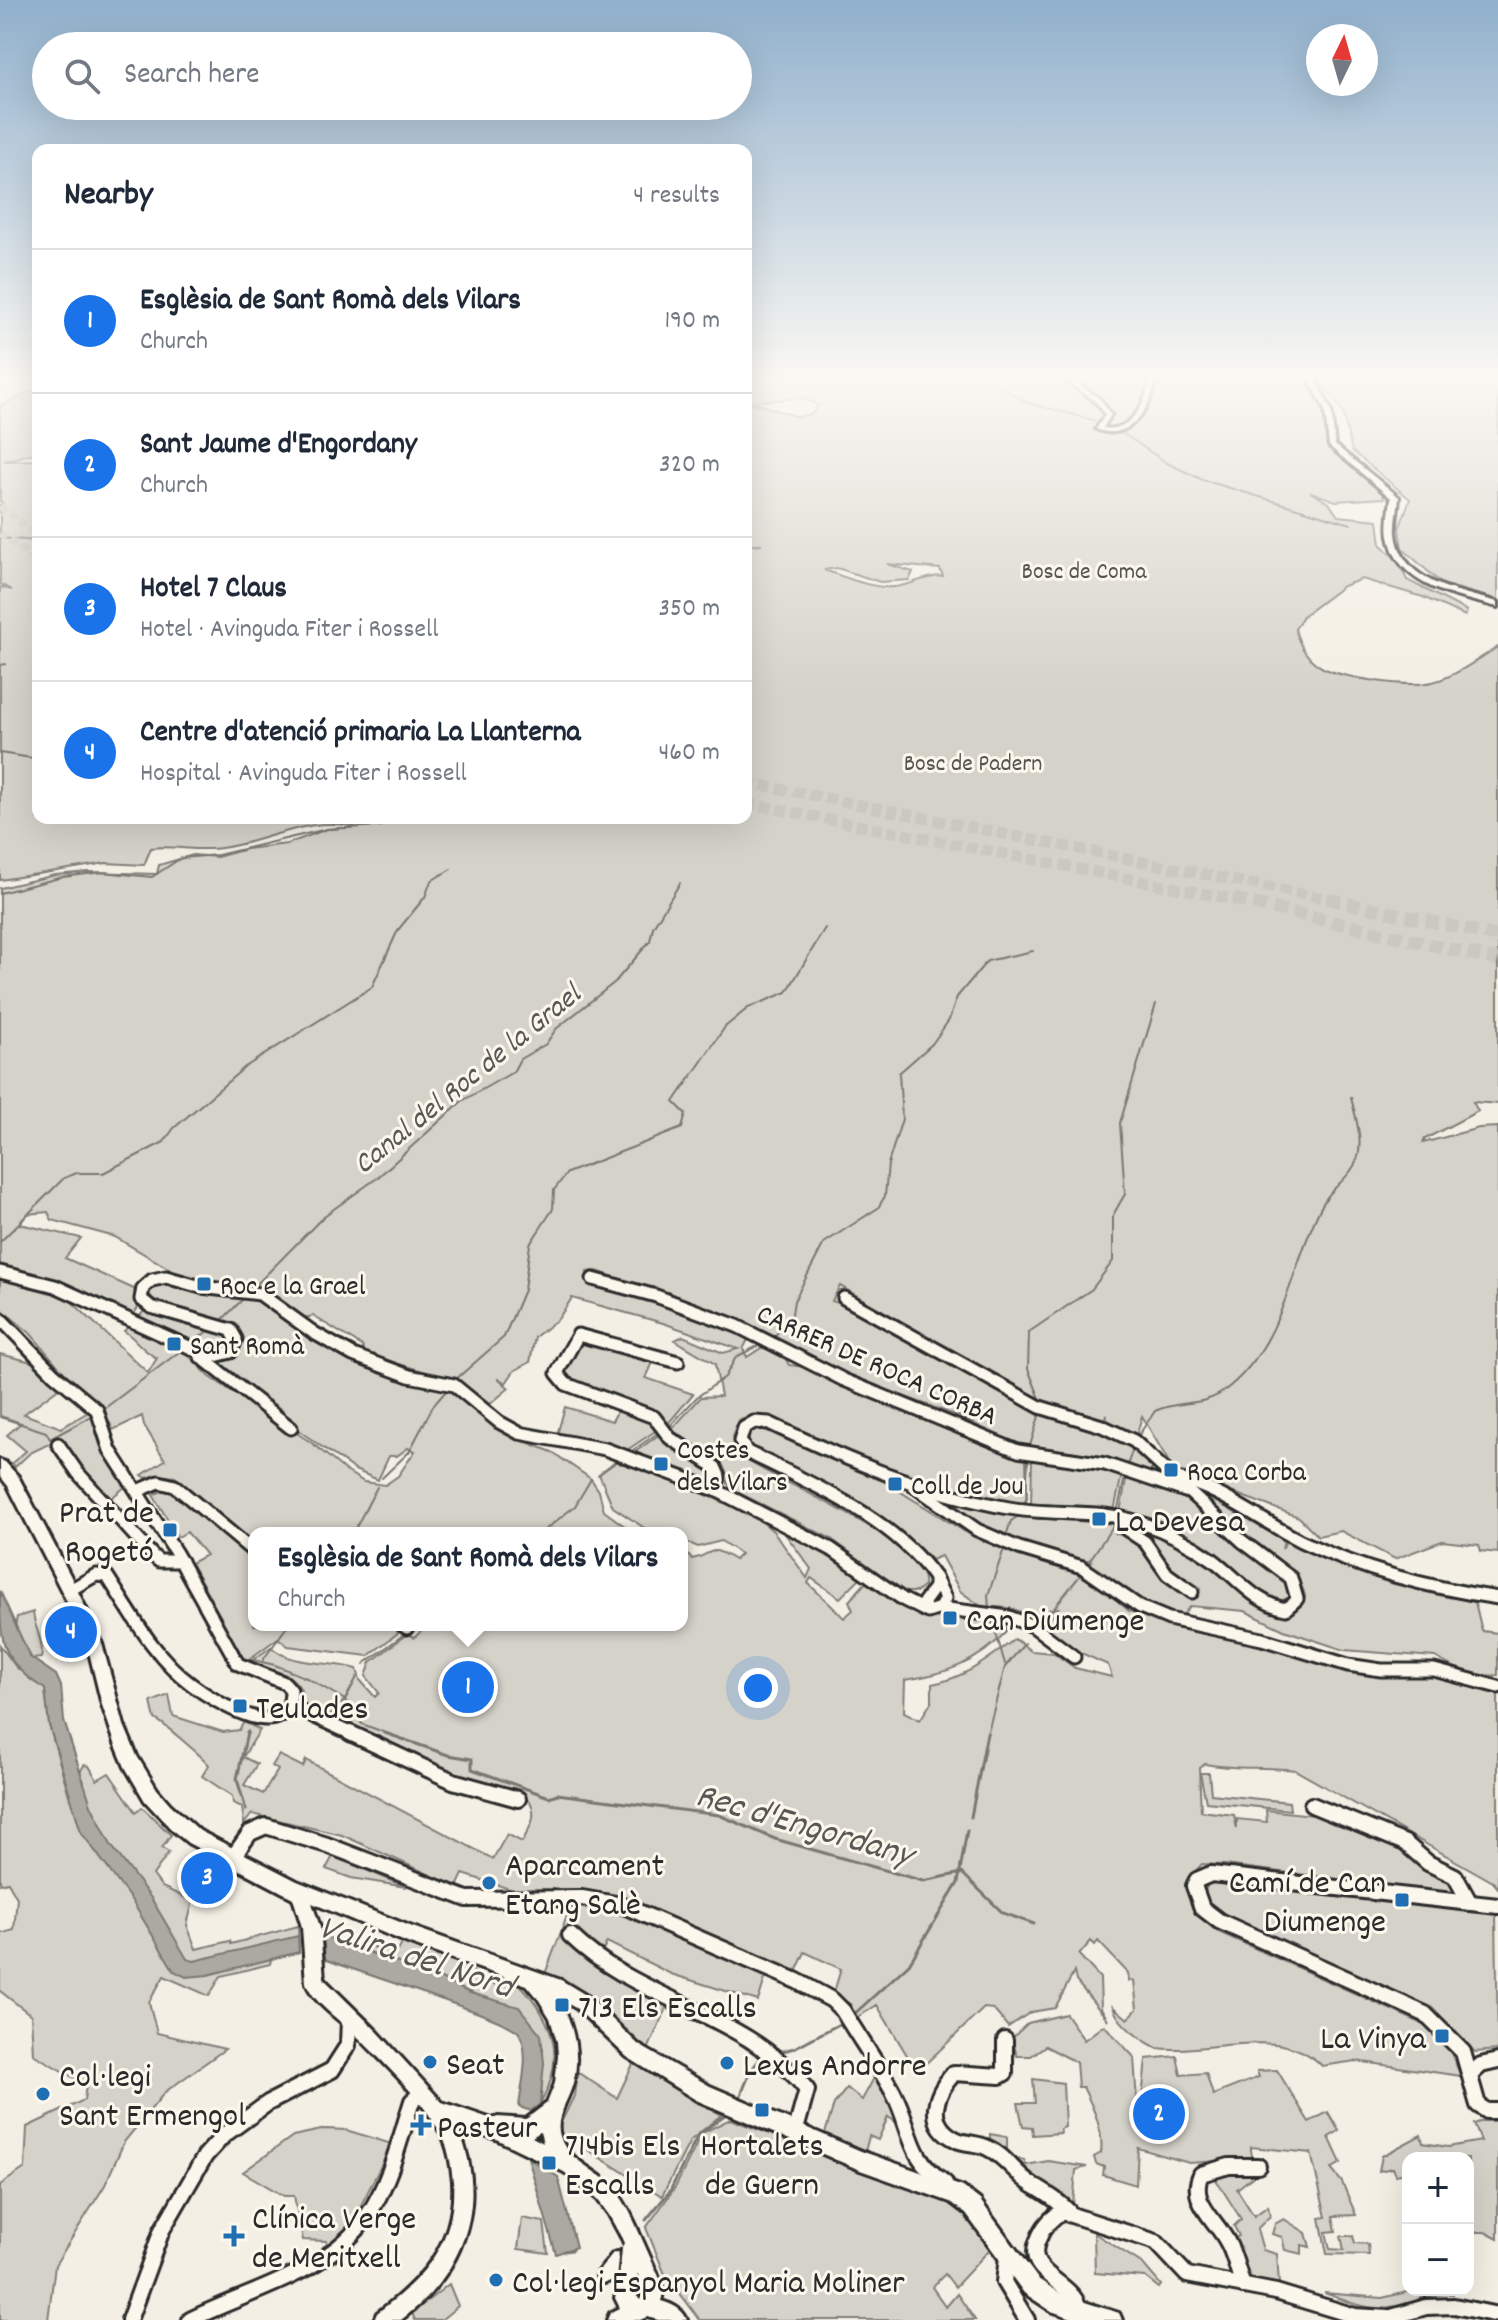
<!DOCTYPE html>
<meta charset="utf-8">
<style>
:root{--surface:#fff;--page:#f6f6f7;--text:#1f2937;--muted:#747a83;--line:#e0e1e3;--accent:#1a73e8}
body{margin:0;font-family:Dekko,sans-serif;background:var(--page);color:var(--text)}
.controls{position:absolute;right:24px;bottom:24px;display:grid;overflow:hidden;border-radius:16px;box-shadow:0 8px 32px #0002}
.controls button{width:72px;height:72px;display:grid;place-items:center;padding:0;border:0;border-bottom:2px solid var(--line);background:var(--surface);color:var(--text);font:40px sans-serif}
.compass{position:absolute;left:1306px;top:24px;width:72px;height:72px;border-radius:50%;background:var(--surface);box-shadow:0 8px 32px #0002;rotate:5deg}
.you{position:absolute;left:758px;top:1688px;width:28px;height:28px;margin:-20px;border:6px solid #fff;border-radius:50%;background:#1a73e8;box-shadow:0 0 0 12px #1a73e833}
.badge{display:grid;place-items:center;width:52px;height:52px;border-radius:50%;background:var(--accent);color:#fff;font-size:26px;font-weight:700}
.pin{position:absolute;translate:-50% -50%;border:4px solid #fff;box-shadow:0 2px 8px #0006}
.popup{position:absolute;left:248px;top:1527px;width:440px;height:104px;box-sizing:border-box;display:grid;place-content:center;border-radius:16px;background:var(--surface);filter:drop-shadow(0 2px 6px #0005);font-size:26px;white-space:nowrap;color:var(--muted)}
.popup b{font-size:30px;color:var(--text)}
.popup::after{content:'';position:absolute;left:50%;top:100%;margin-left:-16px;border:16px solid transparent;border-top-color:var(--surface)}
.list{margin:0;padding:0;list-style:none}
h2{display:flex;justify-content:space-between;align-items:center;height:104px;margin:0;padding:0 32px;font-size:34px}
h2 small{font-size:26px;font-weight:400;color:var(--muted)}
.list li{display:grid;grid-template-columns:52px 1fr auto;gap:24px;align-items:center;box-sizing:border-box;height:144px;padding:0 32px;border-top:2px solid var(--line)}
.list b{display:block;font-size:30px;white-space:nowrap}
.list p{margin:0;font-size:26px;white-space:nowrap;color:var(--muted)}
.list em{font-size:26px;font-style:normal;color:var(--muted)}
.icon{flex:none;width:44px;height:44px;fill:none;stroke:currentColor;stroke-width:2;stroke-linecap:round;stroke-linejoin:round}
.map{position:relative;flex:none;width:1498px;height:2320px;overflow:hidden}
.search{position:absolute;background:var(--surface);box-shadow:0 8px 32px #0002;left:32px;top:32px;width:720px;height:88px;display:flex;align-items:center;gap:20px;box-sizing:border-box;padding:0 28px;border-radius:44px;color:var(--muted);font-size:30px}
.panel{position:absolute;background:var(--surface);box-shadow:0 8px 32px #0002;left:32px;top:144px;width:720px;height:680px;border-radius:16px}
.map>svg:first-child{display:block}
.green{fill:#d5d2c9;stroke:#807e7a;stroke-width:2;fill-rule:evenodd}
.water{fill:#aca9a2;stroke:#787772;stroke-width:2}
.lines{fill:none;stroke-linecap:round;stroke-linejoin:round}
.stream-far1{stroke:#787772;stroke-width:2}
.stream{stroke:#787772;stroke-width:3}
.highway-tunnel-far2{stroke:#cbc8bf;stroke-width:8;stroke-dasharray:8 4;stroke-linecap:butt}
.highway-tunnel-far1{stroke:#cbc8bf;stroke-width:11;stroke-dasharray:11 5;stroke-linecap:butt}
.highway-tunnel{stroke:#cbc8bf;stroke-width:13;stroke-dasharray:13 7;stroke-linecap:butt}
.minor-far1-casing{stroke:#2b2b2b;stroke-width:17}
.minor-casing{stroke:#2b2b2b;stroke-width:20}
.major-casing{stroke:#2b2b2b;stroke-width:6}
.minor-far1{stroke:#fbf7ec;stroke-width:11}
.minor{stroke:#fbf7ec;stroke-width:14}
.major{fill:#fbf7ec;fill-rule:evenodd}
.major-bridge-casing{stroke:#2b2b2b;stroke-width:24;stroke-linecap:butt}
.major-bridge{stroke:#fbf7ec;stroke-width:18}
.poi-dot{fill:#1f6fb2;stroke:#fbf7ec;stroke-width:3}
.labels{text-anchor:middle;stroke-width:6;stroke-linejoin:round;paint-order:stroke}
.far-park-label{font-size:24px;fill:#565552;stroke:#fbf7ec}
.poi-label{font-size:28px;fill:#2b2b2b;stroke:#fbf7ec;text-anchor:start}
.street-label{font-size:28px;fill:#2b2b2b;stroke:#fbf7ec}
.water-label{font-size:30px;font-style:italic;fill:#585755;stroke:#fbf7ec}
.near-poi-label{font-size:34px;fill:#2b2b2b;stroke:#fbf7ec;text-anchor:start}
.near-water-label{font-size:36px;font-style:italic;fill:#585755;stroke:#fbf7ec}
</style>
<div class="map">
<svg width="1498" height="2320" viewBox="0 0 1498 2320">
<rect width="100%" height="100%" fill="#f3efe4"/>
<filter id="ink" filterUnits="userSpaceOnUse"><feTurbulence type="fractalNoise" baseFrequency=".0125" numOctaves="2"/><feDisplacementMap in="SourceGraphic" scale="16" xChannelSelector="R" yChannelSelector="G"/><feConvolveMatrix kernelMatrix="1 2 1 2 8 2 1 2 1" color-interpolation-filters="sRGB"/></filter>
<g filter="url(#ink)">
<!-- green -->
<g class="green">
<path d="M746,374H1302L1321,405L1330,447L1379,485L1384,498L1336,501L1310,492L1329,503L1338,516L1378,520L1381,545L1398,561L1407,580L1467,611L1465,616L1423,597L1362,579L1343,586L1303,616L1295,629C1299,645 1308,660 1323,668C1344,678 1404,687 1427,683C1453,679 1476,660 1498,647V1104L1473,1102L1478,1111L1425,1139L1423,1143L1479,1128L1498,1127V1553L1481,1551L1479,1545L1442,1541L1395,1559L1341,1531L1318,1536L1299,1517L1174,1471L1142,1416L1136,1437L1106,1423L1107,1414L1103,1423L1067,1413L1031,1397L840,1286L832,1301L853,1308L1038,1411C1072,1426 1140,1428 1153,1469L1149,1472L1076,1452L1015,1444L960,1417L838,1372L738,1320L597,1271L587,1272V1283L656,1301L750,1336L743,1349L747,1357L766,1345L783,1354L789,1365L806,1367L1026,1458L1027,1498L1022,1506L887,1470L769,1416L739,1420L732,1437L740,1456C772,1480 932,1542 924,1586L917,1592H905L830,1538L733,1490L728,1484L721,1462L671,1430L701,1397L721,1396L715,1364L675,1340L683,1336L723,1353L738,1349L663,1323L572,1298L558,1319L535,1337L530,1362L514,1371L506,1383L498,1378L509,1388L488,1406L460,1382L365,1354L362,1346L313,1316L304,1318L265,1290L211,1284L180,1275L115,1237L52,1220L48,1212L27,1214L20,1224L81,1238L65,1258L134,1289L138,1308L132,1316L45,1276L0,1266V888L55,875L88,872L157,874L159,865L193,855L217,857L246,849L287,844L327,829L356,827C307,815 269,842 221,848C198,852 174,845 151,848L144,865L106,863L0,880V587L12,590L0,584V505L3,504L0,501V406L38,388V452L4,461L38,460V818H746V546L762,544H746ZM802,398L818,405L812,414L798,417L751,402ZM887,564L940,569L943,576C920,577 913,585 894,587C871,589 846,577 824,570L837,568L880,582L909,580L913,572Z"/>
<polygon points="1316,374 1498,374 1498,600 1442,584 1402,548 1399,529 1410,499 1352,451 1342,410"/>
<path d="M0,1276L54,1291L71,1301L148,1373L157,1358C138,1348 137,1339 124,1331L129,1326L180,1347L210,1377L312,1443L346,1471L364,1482L385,1485L398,1476L415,1451L408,1448L397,1456H389L378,1480L355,1470L278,1416L282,1410L215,1362C228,1358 237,1356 241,1341L236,1326L157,1304L148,1293L151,1286L164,1282L202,1293L253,1297L338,1353L402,1380L452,1391L504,1433L552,1452L591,1479L599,1491L604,1511L634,1533H254V1542L175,1477L157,1475L146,1478L142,1475L165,1460L144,1425L142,1416L113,1430L102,1406L72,1382L30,1333L0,1308Z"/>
<polygon points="144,1311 215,1328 230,1340 227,1349 215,1355 138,1318"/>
<polygon points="581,1341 654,1360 646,1378 693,1394 667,1425 650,1408 569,1380 563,1371"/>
<polygon points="0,1354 32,1362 60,1387 24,1414 61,1428 90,1411 100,1445 126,1486 109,1500 92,1483 61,1438 30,1453 15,1467 12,1463 26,1451 7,1435 21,1423 0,1416"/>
<polygon points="565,1407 612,1421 619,1408 649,1418 657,1430 627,1450 557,1435"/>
<path d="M758,1427L883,1481L964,1531L1008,1551L1075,1572L1105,1590L1129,1611L1175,1628L1270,1646L1359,1672L1446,1677L1498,1692V1888L1493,1882L1295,1770C1264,1766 1235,1770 1205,1764L1199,1768L1201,1811L1234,1815L1237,1829V1819L1267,1822L1266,1810L1323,1816L1369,1826L1371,1838L1405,1849L1467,1895L1225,1865L1202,1864L1188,1879L1192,1908L1216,1931L1423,2024L1448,2046L1461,2076L1356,2061L1322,2066C1281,2023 1210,2055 1157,2048C1140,2039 1119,2025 1113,2007L1128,2019L1137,2009L1134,1981H1129L1128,1973L1098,1941L1095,1945L1091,1941L1079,1955L1100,1978L1101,2008L1108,2020L1076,1981L1074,1972L1055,2008L1031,2012L1008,2027L993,2009L984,2008L917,2072L877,2005L855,2019L850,2004L833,1995L841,1969L805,1952L796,1972L793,1971L785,1982L766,1976L758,2001L671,1974L607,1942L602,1952L569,1930L715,2028L714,2030L666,2008L648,2050L545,1974L570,1908L463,1874L457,1887L342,1835L252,1814L244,1824L242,1807L233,1803L232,1796L202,1776L209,1765C205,1759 161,1721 155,1719L151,1702L169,1695L173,1716L223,1732L239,1730L244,1722L260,1730L243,1757L257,1764L244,1785L263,1794L278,1770L272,1766L279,1755L303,1767L306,1760L493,1859L507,1834L522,1842C530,1827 538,1817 530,1801L454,1780L316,1712L303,1704C305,1673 273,1672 250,1662L271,1647C293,1667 329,1660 357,1669L360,1680L375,1697L379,1693L366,1676L371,1662L407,1634L402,1630L368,1656L288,1646L278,1638L245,1662L191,1563L206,1555L187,1532L178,1537L153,1495L171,1487L254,1559V1625H399L414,1638L425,1627L421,1625H682V1550L692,1559C717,1554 706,1543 735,1560L741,1554L721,1541L698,1547L682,1540V1533H652L613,1507L599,1474L619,1458L620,1464L631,1463L756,1516L774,1532L807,1578L811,1569L783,1531L859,1574L860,1578L840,1598L811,1578L808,1583L844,1618L853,1610L849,1601L867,1581L927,1617L1006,1623V1632C977,1663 946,1674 905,1680L904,1712L920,1720L932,1701V1684C967,1677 988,1659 1015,1639L1031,1651L1054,1653L1075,1668L1112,1677L1108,1665L1072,1649L1044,1627L1058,1608L1050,1609L1039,1623C1023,1607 999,1606 982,1607L960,1591L941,1556L931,1560C884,1508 812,1476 750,1447L748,1433Z"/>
<polygon points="660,1434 671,1446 707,1467 710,1480 635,1452"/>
<polygon points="1032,1460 1122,1474 1114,1511 1031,1506"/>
<path d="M1127,1475L1171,1491L1196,1506L1252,1557L1282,1577L1288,1583L1289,1597L1276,1604L1267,1600C1224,1557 1179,1527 1120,1512Z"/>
<path d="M1200,1493L1284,1540L1282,1549L1286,1540L1390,1583L1475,1602L1482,1631L1498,1633V1675C1476,1678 1451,1667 1435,1657L1344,1650L1284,1630L1245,1611L1190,1606L1180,1619L1142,1601L1090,1565L1092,1561C1059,1555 977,1538 956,1507L965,1503L1020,1517L1118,1524L1115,1533L1135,1541L1158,1574L1194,1599L1201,1588L1172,1569L1150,1536L1140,1529C1162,1536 1183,1546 1203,1558C1228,1573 1281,1643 1305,1597C1299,1558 1221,1528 1200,1493Z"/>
<path d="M33,1612C34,1627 45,1644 41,1658L32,1659L15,1626L17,1617Z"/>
<polygon points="0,1645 16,1667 45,1689 49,1725 70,1799 84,1782 80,1772 84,1765 89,1766 97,1780 109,1773 136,1812 142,1807 171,1835 162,1848 169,1852 153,1875 162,1887 193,1901 187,1925 196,1949 230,1941 231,1944 298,1926 299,1952 271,1959 270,1964 221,1976 209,1996 164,1976 149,2002 157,2033 225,2049 165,2092 124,2142 105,2185 55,2265 48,2320 0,2320 0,2185 25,2168 27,2127 84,2100 86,2085 33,2054 31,2015 0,1991 0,1934 14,1930 17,1898 8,1882 0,1884"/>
<polygon points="1200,1773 1209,1773 1211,1794 1289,1802 1290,1810 1206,1802"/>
<polygon points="333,1856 406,1887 351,1878 326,1869"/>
<path d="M1215,1881L1496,1913L1498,2050L1475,2052L1429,2006L1216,1912C1208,1904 1200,1894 1209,1883Z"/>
<path d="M403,1942C423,1949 445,1955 463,1965C493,1981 477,1988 519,1983C553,2020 567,2056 541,2103L543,2048L489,2000L360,1948L362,1943L375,1948L378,1944L398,1951Z"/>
<path d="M1066,2014L1084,2040L1104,2025L1134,2057L1137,2102L1143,2124L1163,2130L1174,2127L1176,2120L1171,2110L1142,2099L1146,2059L1177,2056L1181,2075L1206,2073L1213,2095L1259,2077L1257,2071L1277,2070L1309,2122L1328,2112L1339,2131L1329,2137L1341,2163L1331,2169L1342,2182L1356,2215L1333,2216L1336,2231L1326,2232L1330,2249L1344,2250L1341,2236H1353L1355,2243L1368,2244L1369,2255L1327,2254L1320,2218L1326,2217L1311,2153L1251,2147V2159L1189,2163L1138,2148L1136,2185L1103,2175L1104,2167L1096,2164L1094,2157L1101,2153C1104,2131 1093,2107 1083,2087H1078L1076,2062L1045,2046L1031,2056H1017L1012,2038L1028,2023Z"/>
<polygon points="634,2062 721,2115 690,2141 662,2196 557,2131 574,2096 577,2072 617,2098"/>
<polygon points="875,2076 902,2126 888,2117 878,2140 869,2136 865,2152 824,2137 834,2104 847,2088 862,2100"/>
<polygon points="1033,2079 1063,2083 1065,2127 1060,2129 1061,2133 1033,2135 1032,2127 1023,2126 1018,2103 1035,2103"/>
<polygon points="730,2119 955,2204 973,2218 991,2248 955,2287 945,2274 932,2287 946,2307 957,2294 975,2320 700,2320 664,2272 646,2228 676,2186 702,2133"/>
<polygon points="1482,2121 1498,2121 1498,2239 1485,2232 1468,2232 1468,2158 1408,2158 1408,2173 1396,2175 1393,2168 1379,2171 1382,2156 1421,2135 1423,2143 1448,2147 1481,2141 1474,2124"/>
<polygon points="326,2129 346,2130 392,2144 352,2223 328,2246 326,2241 303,2240 294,2196 284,2196 243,2172 293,2136"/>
<path d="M990,2134L1007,2137V2157L1024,2160L1026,2165L1048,2161L1087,2167L1076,2170L1073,2205C1057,2189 1036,2182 1018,2168C1008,2159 1000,2148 990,2140Z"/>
<polygon points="1236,2170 1260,2171 1237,2189 1254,2216 1268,2206 1270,2216 1257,2229 1263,2250 1277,2254 1279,2284 1248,2279 1231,2241 1239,2236 1234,2226 1241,2219 1215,2178"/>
<polygon points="522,2218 544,2222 548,2253 518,2249"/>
<polygon points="1284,2219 1306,2233 1310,2247 1302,2245 1302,2254 1285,2250 1282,2237 1272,2234 1275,2224"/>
<polygon points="1094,2233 1143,2264 1161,2285 1159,2288 1145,2277 1095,2273"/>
<polygon points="449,2284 458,2306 441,2320 415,2320 412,2313"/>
<path d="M1415,2290L1454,2294C1425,2292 1407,2308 1380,2308C1360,2308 1342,2299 1324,2293L1382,2298Z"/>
</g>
<!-- water -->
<g class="water">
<path d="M0,1591L30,1657L56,1675L61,1686L64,1721L91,1805L111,1845L151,1898L187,1959L194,1961L298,1936L299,1952L208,1975L186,1977L174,1971L132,1901L81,1832L49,1725L45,1689C0,1663 0,1638 0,1591Z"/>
<path d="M323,1936L435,1976L470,1993L519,2007L541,2035L544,2063L540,2104L531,2111L519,2107C521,2085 531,2053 519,2033C511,2019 353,1971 325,1959Z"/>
<polygon points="528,2158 558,2177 576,2247 556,2254"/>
</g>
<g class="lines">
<!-- stream-far1 -->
<g class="stream-far1">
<polyline points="980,374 1028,403 1101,422"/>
<polyline points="1119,431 1167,463 1203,480 1351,524"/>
<polyline points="0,538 38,541"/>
<polyline points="0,665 6,664"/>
<polyline points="0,753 38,759"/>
<polyline points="0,893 63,877 103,872 152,877 181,858 218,855 327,829 381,826"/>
<polyline points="0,1242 64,1178 77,1173 103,1173 164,1142 174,1128 245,1067 372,987 398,930 425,897 431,881 451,869"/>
<polyline points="255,1286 324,1216 377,1178 462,1101 513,1072 520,1059 546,1044 556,1029 615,982 650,941 653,927 680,883"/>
<polyline points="220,1322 244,1298"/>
<polyline points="771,1339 791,1320 794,1301 824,1243 878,1208 885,1196 888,1164 902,1119 899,1073 932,1044 949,1020 957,997 987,961 1033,951"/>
<polyline points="193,1342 212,1328"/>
<polyline points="455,1380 504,1337 524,1290 530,1244 553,1209 554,1190 567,1173 682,1128 686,1114 674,1102 725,1027 748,1008 787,992 825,928"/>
<polyline points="1041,1401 1028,1369 1029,1332 1092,1289 1113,1261 1113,1215 1125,1194 1120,1123 1156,1004"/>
<polyline points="105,1408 179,1352"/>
<polyline points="0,1417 46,1432 50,1439 90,1417"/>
<polyline points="669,1427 697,1397 725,1377 736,1357 762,1344"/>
<path d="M1138,1436L1155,1411C1177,1400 1203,1407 1224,1391C1285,1345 1289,1268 1322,1205C1331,1187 1352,1177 1358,1157C1363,1138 1355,1116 1351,1097"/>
<polyline points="1029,1449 1040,1413"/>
<polyline points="633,1450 658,1433"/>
<polyline points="1127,1466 1134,1445"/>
<polyline points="598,1475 619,1460"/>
<polyline points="382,1478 409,1452 433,1406 446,1391"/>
<polyline points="1026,1504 1028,1460"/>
<polyline points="1117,1513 1125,1476"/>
<polyline points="353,1533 377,1487"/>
<polyline points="541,1533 575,1506 591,1479"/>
<polyline points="1006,1536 1011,1521 1017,1517"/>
<polyline points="1087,1564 1115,1523"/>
<polyline points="989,1609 988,1595 1004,1549"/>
<polyline points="993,1623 1005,1664"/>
<polyline points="1041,1624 1082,1573"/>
<polyline points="248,1659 275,1665 309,1679 345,1700 362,1724 391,1735"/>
<polyline points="263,1660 288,1625"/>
<polyline points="364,1664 403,1635"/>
<polyline points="332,1714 345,1700 357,1677"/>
<polyline points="247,1735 248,1731"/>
<polyline points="987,1735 1005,1667 1025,1643"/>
</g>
<!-- stream -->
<g class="stream">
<polyline points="385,1733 448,1755 472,1759 472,1769 549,1797 557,1794 719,1815 775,1839 923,1881 962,1873 1003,1913 1034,1924"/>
<polyline points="246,1810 237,1779 247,1733"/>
<polyline points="971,1817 987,1733"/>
<polyline points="851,2017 909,1964 958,1883 967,1830"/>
<polyline points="776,2053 794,2048 843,2022"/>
<polyline points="739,2100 751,2070 762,2057"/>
<polyline points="646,2220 670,2191 698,2135 726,2114"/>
<polyline points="564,2251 572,2250"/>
</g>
<!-- highway-tunnel-far2 -->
<g class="highway-tunnel-far2">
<polyline points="0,506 38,536"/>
<polyline points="0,533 38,562"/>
</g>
<!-- highway-tunnel-far1 -->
<g class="highway-tunnel-far1">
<polyline points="746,782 1337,901"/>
<polyline points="746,803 1242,901"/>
</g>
<!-- highway-tunnel -->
<g class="highway-tunnel">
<polyline points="1234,899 1498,960"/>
<polyline points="1328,899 1498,936"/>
</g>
<defs>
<g id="minor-far1">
<polyline points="0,1272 55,1286 211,1357 231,1352 236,1339 231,1330 151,1307 141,1299 143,1288 152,1280 166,1277 201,1287 260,1294 314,1333 353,1355 409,1376 454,1385 499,1422 519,1433 605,1449 716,1490 831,1549 904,1600 928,1612 940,1608 945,1598 935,1578 935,1587 924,1602 925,1610"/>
<polyline points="593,1279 656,1296 737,1326 844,1380 1018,1451 1105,1464 1185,1491"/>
<path d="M844,1298L1040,1407L1102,1426L1134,1441L1242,1541L1291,1578L1297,1599L1286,1609C1254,1603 1237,1577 1212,1559C1191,1544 1166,1531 1141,1523C1099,1508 1053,1516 1009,1508C924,1493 846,1460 769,1423L754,1422L744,1428L740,1441L747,1452C812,1484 892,1517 935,1578"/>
<path d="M0,1318L54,1374L97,1410L110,1450L176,1553L238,1664L285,1683L291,1690C291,1749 216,1703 191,1684C155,1658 131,1613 107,1576L96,1575L70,1590"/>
<polyline points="201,1357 291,1428"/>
<polyline points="678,1362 578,1335 557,1373 566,1384 654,1417 670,1438 715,1467 719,1476 716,1490"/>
<polyline points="58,1444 78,1473 153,1556 159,1561 181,1561"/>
<path d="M1176,1479C1212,1483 1267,1525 1303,1542C1365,1571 1430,1588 1498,1598"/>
<polyline points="914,1486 977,1530 1019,1548 1082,1567 1140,1607 1169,1619 1262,1639 1348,1665 1381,1670 1434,1670 1498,1687"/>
<polyline points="138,1491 159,1482 175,1486 254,1552"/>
<polyline points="1125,1519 1127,1530 1145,1542 1167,1574 1192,1592"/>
<polyline points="940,1608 1009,1617 1033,1626 1074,1657"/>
<polyline points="402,1625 407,1628"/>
<polyline points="291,1706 354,1735"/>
</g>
<g id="minor">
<polyline points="350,1733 453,1781 518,1799"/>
<polyline points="1312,1805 1405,1843 1428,1863 1455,1876 1470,1903"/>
<path d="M233,1857L250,1833L266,1826L327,1845L467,1899L582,1898L622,1905L797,1981L832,2000L843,2011C859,2038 878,2064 893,2092C913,2130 906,2156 945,2183"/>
<polyline points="1498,1906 1211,1874 1197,1880 1194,1886 1202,1908 1219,1921 1425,2014 1463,2052 1478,2105 1487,2111 1498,2111"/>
<path d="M570,1935C640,2003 746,2012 807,2090L795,2133"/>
<path d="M1005,2040V2073L1000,2076L954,2073C935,2094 924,2124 957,2140C966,2144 978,2143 988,2148C1004,2155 1016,2174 1031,2184C1047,2194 1058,2200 1071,2214"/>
<polyline points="1470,2075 1481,2065 1498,2061"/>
<polyline points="1007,2257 1004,2282 1027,2320"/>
<polyline points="617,2259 604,2276 617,2271"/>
<path d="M1243,2286C1238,2272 1235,2256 1228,2243C1216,2219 1188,2202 1201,2174L1229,2166H1258"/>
<path d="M1079,2308C1071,2280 1023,2274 1038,2240C1043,2227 1050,2218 1062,2212L1156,2242L1187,2275L1276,2292L1355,2316L1388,2318L1426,2307L1454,2306L1498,2315"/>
<polyline points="129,2320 162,2230 205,2156 224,2135 268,2103 332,2070 348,2045 349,2019"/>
<path d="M190,2320C249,2290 330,2273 368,2215C390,2182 400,2139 412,2101L420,2094"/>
</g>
<g id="major">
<path d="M1059,374H1065L1101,400L1111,415L1103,428C1133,433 1148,399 1151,374H1157C1153,404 1131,444 1096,429L1105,415C1095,395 1073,389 1059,374Z"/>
<path d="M1307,374H1313L1331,410L1335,445L1399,497C1398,509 1395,523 1396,534C1402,584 1459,591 1498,602V607C1456,596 1397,587 1389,536C1387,524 1390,510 1391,498L1329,446L1325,410Z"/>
<path d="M0,1460L5,1462L18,1476L70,1575L101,1640L124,1725L137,1756L157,1789L170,1804L200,1831L297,1881L410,1926L561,1980L589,1997L639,2045L710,2086L861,2151L963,2187L980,2200L1038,2279L1063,2295L1119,2313L1122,2320H1078L1051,2311L1024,2293L966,2214L950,2202L860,2170L696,2100L627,2057L577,2009L560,1999C573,2025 581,2054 573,2083C569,2100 554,2118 560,2136C565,2157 594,2169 609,2183C622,2196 631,2213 638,2230L635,2237L628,2240L621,2237L609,2215L598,2200L564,2172L496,2139L457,2126C490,2201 465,2272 401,2320H374L377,2313C422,2279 457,2243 453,2181C451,2165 449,2148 441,2134C423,2100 388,2067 361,2040C344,2022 316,2007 306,1983L302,1927L293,1898L188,1843L172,1830L145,1801L125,1767L115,1743L102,1705L88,1648L79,1625L8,1486L0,1476ZM312,1903L410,1944L527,1985L537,1997L550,2018L557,2042L558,2056L555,2083L547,2103L526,2119L498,2117L492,2119L442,2102L378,2032L324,1979L320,1927ZM540,2132L543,2143L532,2137Z"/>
<path d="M649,2267L656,2270C661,2281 665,2289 661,2301C672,2304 683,2309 687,2320H658L647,2317L640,2320H607L610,2313L620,2308L615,2298L621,2273L628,2270L635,2273L638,2280L636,2295L640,2300L644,2292L639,2277L642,2270Z"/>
</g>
</defs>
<!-- minor-far1 casing -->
<use href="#minor-far1" class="minor-far1-casing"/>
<!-- minor casing -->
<use href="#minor" class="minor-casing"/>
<!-- major casing -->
<use href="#major" class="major-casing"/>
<!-- minor-far1 -->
<use href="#minor-far1" class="minor-far1"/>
<!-- minor -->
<use href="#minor" class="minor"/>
<!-- major -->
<use href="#major" class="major"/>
<defs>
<g id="major-bridge">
<polyline points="628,2230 649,2277"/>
<polyline points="628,2280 631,2249"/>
</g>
</defs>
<!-- major-bridge casing -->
<use href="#major-bridge" class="major-bridge-casing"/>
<!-- major-bridge -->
<use href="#major-bridge" class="major-bridge"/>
</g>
</g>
<!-- sky -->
<linearGradient id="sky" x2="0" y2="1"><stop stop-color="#90b0cc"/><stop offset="0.54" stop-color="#faf8f3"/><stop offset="1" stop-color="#faf8f3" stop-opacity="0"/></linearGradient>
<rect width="1498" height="698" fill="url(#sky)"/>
<!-- markers -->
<g class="poi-dot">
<rect x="196" y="1276" width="16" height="16" rx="4"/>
<rect x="166" y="1336" width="16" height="16" rx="4"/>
<rect x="653" y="1456" width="16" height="16" rx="4"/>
<rect x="1163" y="1462" width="16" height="16" rx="4"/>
<rect x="887" y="1476" width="16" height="16" rx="4"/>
<rect x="1091" y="1511" width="16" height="16" rx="4"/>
<rect x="162" y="1522" width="16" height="16" rx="4"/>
<rect x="942" y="1610" width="16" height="16" rx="4"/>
<rect x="232" y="1698" width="16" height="16" rx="4"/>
<circle cx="489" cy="1883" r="8"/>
<rect x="1394" y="1892" width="16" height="16" rx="4"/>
<rect x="554" y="1997" width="16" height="16" rx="4"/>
<rect x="1434" y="2028" width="16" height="16" rx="4"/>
<circle cx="430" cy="2062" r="8"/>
<circle cx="727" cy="2063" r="8"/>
<circle cx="43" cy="2094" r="8"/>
<rect x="754" y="2102" width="16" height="16" rx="4"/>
<path d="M417 2113h8v8h8v8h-8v8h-8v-8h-8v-8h8z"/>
<rect x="541" y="2155" width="16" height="16" rx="4"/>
<path d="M230 2224h8v8h8v8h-8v8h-8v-8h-8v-8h8z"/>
<circle cx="496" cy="2280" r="8"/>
</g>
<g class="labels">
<!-- far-park labels -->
<g class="far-park-label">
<text x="1084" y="578">Bosc de Coma</text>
<text x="973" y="770">Bosc de Padern</text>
</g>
<!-- poi labels -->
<g class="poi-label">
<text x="220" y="1294">Roc e la Grael</text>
<text x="190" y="1354">Sant Romà</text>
<text x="677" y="1458">Costes<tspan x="677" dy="32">dels Vilars</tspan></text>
<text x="1187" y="1480">Roca Corba</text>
<text x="911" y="1494">Coll de Jou</text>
</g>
<!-- street labels -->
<g class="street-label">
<text transform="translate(878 1363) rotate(24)" y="10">CARRER DE ROCA CORBA</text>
</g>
<!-- water labels -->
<g class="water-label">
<text transform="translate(466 1078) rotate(-39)" y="10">Canal del Roc de la Grael</text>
</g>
<!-- near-poi labels -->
<g class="near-poi-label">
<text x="154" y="1522" text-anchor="end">Prat de<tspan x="154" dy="39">Rogetó</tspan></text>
<text x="1115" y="1531">La Devesa</text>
<text x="966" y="1630">Can Diumenge</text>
<text x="256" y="1718">Teulades</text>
<text x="505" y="1875">Aparcament<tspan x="505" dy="39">Etang Salè</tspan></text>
<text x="1386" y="1892" text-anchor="end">Camí de Can<tspan x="1386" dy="39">Diumenge</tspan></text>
<text x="578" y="2017">713 Els Escalls</text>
<text x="1426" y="2048" text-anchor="end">La Vinya</text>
<text x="446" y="2074">Seat</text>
<text x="743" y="2075">Lexus Andorre</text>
<text x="59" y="2086">Col·legi<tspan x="59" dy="39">Sant Ermengol</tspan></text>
<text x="437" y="2137">Pasteur</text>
<text x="565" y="2155">714bis Els<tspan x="565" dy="39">Escalls</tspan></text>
<text x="762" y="2155" text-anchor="middle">Hortalets<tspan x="762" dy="39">de Guern</tspan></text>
<text x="252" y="2228">Clínica Verge<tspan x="252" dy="39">de Meritxell</tspan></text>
<text x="512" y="2292">Col·legi Espanyol Maria Moliner</text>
</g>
<!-- near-water labels -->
<g class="near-water-label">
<text transform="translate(805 1822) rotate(16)" y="13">Rec d'Engordany</text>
<text transform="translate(417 1954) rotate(18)" y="13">Valira del Nord</text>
</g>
</g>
</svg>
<div class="controls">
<button>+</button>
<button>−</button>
</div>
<svg class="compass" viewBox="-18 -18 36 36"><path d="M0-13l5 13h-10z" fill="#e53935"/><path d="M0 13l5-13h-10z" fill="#747a83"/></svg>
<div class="you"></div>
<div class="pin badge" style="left:468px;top:1687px">1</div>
<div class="popup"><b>Esglèsia de Sant Romà dels Vilars</b>Church</div>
<div class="pin badge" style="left:1159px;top:2114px">2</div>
<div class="pin badge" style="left:207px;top:1878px">3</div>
<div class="pin badge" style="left:71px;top:1632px">4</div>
<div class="search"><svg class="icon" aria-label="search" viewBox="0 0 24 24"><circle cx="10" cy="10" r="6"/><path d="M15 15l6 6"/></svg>Search here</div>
<section class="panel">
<h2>Nearby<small>4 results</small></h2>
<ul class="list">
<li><span class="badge">1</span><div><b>Esglèsia de Sant Romà dels Vilars</b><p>Church</p></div><em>190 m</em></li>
<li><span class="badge">2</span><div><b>Sant Jaume d'Engordany</b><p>Church</p></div><em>320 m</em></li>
<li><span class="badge">3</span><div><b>Hotel 7 Claus</b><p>Hotel · Avinguda Fiter i Rossell</p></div><em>350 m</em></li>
<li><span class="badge">4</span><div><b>Centre d'atenció primaria La Llanterna</b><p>Hospital · Avinguda Fiter i Rossell</p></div><em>460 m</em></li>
</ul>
</section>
</div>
